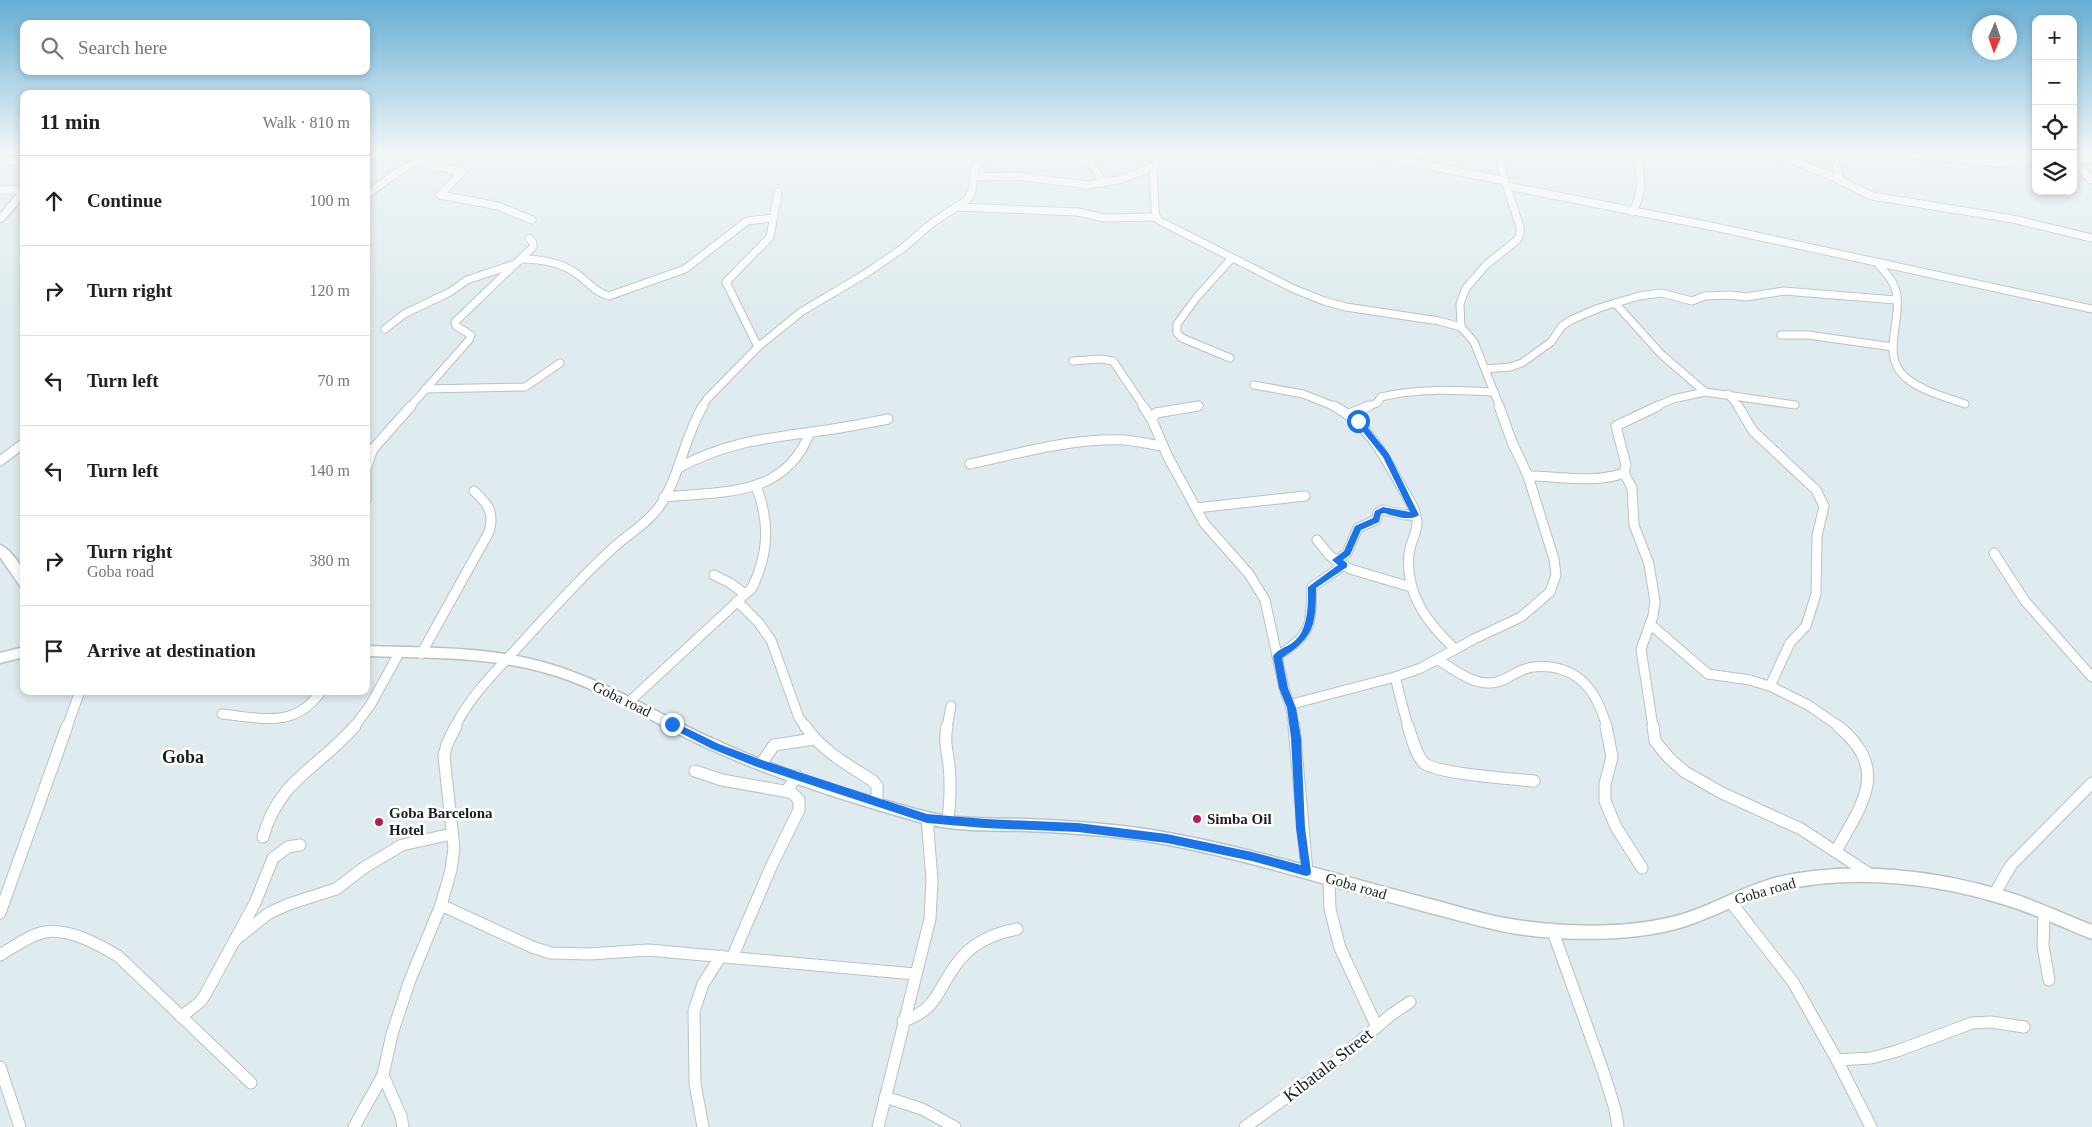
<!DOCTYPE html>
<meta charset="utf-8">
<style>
:root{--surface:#fff;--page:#f6f6f6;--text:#222;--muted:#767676;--line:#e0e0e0}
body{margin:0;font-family:"Times New Roman",serif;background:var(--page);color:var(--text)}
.controls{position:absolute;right:15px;top:15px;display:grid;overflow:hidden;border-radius:10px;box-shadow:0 2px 8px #0003}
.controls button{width:45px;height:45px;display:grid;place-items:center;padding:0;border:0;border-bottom:1px solid var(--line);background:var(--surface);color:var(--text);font:25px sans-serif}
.compass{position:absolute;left:1972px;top:15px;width:45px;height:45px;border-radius:50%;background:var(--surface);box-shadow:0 2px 8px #0003;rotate:182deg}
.stop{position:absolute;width:15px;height:15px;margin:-11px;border:4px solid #1a73e8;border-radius:50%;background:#fff}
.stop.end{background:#1a73e8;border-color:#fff;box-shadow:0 1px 5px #0008}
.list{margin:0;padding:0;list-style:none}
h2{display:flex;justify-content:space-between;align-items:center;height:65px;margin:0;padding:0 20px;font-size:21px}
h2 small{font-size:16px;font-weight:400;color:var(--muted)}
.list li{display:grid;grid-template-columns:32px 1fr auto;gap:15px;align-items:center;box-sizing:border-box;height:90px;padding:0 20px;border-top:1px solid var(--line)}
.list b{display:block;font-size:19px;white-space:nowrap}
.list p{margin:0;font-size:16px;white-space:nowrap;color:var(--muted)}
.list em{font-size:16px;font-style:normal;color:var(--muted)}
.icon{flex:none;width:28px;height:28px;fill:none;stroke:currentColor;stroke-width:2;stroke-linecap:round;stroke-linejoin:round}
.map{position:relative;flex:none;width:2092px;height:1127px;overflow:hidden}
.search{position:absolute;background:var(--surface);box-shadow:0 2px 8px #0003;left:20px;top:20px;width:350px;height:55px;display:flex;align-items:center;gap:12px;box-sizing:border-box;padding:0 18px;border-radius:10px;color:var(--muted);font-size:19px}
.panel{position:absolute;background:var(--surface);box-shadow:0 2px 8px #0003;left:20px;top:90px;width:350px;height:605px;border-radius:10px}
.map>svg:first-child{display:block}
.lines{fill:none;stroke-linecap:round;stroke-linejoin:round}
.minor-far2-casing{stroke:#b6c2c4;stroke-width:9}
.minor-far1-casing{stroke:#b6c2c4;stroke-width:11}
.minor-casing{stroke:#b6c2c4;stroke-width:13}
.tertiary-casing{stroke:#b6c2c4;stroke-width:3}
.minor-far2{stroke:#fff;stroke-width:7}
.minor-far1{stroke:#fff;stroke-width:9}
.minor{stroke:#fff;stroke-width:11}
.tertiary{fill:#fff;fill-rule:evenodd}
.route{fill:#1a73e8}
.poi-dot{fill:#ae205a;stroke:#fff;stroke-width:2}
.labels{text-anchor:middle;stroke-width:5;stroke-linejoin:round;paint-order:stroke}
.street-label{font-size:15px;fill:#191e1e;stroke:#fff}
.poi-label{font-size:15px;font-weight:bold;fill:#191e1e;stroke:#fff;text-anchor:start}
.quarter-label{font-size:18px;font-weight:bold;fill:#191e1e;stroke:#fff}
.near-street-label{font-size:18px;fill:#191e1e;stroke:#fff}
</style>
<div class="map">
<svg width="2092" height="1127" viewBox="0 0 2092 1127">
<rect width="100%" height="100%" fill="#dfebee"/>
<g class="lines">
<defs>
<g id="minor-far2">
<polyline points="1077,151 1092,164 1103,183"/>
<polyline points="1161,151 1153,167 1155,210 1156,217 1160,221 1294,289 1324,301 1346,307 1439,321 1461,327 1474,342 1500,407"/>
<polyline points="1356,151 1505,181"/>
<polyline points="1768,151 1829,175 1872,196 2013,219 2092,238"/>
<polyline points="1832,151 1841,181"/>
<polyline points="1911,155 1998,163 2036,158"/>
<polyline points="2073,157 2092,160"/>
<polyline points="0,159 24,163"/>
<polyline points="419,162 462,172 440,195 498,206 532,220"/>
<polyline points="974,177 1016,176 1088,185 1119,180 1153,167"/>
<polyline points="1507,186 1715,227 2092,309"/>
<polyline points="0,190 24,190"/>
<polyline points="366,195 398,172 439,151"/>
<polyline points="957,207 1078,212 1105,218 1156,217"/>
<path d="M1632,212C1645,192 1640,174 1637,151"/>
<path d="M521,259C541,259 561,262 577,274C587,281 596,293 609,296L685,269L747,221L773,218"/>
<path d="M1877,263C1886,273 1895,282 1897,296C1901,323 1881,355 1905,377C1921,391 1946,397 1965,404"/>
<polyline points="1615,303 1661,354 1705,392"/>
<polyline points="1461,327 1460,304 1466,288 1486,265 1517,240 1520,234 1520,227 1504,178 1498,151"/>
<polyline points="385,329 404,314 450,292 467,280 515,264"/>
<polyline points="1781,335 1808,335 1893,347"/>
<polyline points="758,347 726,282 770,237 778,192"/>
<polyline points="1230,358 1182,338 1177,333 1177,324 1197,297 1232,258"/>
<polyline points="1073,361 1101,359 1113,361 1144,407"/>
<polyline points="1486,369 1510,367 1522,363 1551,342 1562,326 1571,320 1599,308 1639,296 1661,293 1692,301 1705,296 1730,295 1746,297 1784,291 1896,300"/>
<polyline points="1254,385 1303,394 1336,407"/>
<polyline points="425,389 525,387 560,363"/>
<polyline points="1728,394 1739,407"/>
<polyline points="410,407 469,340 471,335 456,326 455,322 533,247 533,243 529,238"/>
<polyline points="702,407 707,399 758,347 801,312 865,274 903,248 932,223 967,200 972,191 975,168 986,151"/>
<polyline points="1190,407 1199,406"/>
<path d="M1366,407L1377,403L1381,397C1418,388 1456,390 1494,392"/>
<polyline points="1655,407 1673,399 1705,392 1795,405"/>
</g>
<g id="minor-far1">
<polyline points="1143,406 1152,420"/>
<polyline points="1198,406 1156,413 1152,420 1168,457 1204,523 1249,574 1265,600 1284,688 1291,708"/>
<path d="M1334,406C1367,423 1384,455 1401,486C1407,497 1416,508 1417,521C1418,532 1410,542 1409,554C1405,594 1427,623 1455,649"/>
<polyline points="1738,406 1753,431 1816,490 1824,506 1817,536 1816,594 1806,626 1790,643 1770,686"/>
<polyline points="1349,414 1369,406"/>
<polyline points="0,461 24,443"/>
<path d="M970,464C1020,453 1072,438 1124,440C1136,441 1149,444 1162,446"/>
<path d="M678,468C730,440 771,438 827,430C847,427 868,423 888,419"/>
<polyline points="366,469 373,449 411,406"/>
<polyline points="366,473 366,499"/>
<polyline points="1624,473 1632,488 1634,525 1649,564 1655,602 1653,616 1641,649 1653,727"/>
<path d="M1528,476C1560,476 1593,484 1624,473L1626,465L1616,426L1658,406"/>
<path d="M664,497C723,491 785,498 810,432"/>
<polyline points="1196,508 1305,496"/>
<polyline points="1317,540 1330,556 1350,569 1411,587"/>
<polyline points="1994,553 2025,601 2092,677"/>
<polyline points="1336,561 1347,553 1358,528 1376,520 1378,513 1383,510 1405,515 1415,515"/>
<polyline points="714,575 730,583 745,594"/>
<polyline points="737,601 758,622 771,640 799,718 806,727"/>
<polyline points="1650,624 1708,674 1750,680 1772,687 1808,705 1840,727"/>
<path d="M421,654L489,532C495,512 488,504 474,491"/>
<path d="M1277,656C1314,634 1310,625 1312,587L1344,565"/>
<path d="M1438,660C1454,669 1471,684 1490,683C1503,683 1513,673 1525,669C1533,666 1542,666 1551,667C1585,672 1598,697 1607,727"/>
<polyline points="1395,677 1408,727"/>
<path d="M629,702L752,588C769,553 770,522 756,486"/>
<path d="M222,714C261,718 296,729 321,691"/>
<polyline points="67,727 80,691"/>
<polyline points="354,727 371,704 399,653"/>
<path d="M455,727C470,696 495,672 518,647C549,613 580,578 613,548C628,534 647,524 659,507C680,477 684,437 703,406"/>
<polyline points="947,727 951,706"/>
<polyline points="1294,727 1291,708 1296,703 1395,677 1421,668 1474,639 1521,617 1550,592 1556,575 1554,559 1528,476 1512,442 1499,406"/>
</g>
<g id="minor">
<path d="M805,726C822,751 848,765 873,781L877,786V801"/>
<path d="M947,726C944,742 947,749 949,765C951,783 950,802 948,820"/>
<polyline points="1294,726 1307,872"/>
<path d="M1408,726C1412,738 1415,753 1423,762C1434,774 1514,779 1534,781"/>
<polyline points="1606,726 1612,757 1605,784 1605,801 1616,827 1642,868"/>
<polyline points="1653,726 1655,741 1669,758 1685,772 1722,793 1801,829 1871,875"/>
<polyline points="761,764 774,745 814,739"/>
<polyline points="695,771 722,780 789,792"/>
<path d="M263,837C279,779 319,768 355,726"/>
<path d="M1836,851C1862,804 1891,769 1838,726"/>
<polyline points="1329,878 1330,909 1340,948 1377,1027"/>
<polyline points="1994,895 2011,865 2092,783"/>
<polyline points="1730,901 1793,982 1837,1060 1871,1127"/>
<polyline points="441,905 532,947 551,953 589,954 648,950 915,974"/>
<polyline points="2044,912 2043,946 2049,980"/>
<polyline points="0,913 67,726"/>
<polyline points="1552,929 1603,1071 1615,1109 1618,1127"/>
<polyline points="234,941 269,913 289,904 336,889 365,867 402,845 452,834"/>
<path d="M0,955C14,947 29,935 45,932C69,928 98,944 118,956L251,1083"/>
<polyline points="732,958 771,867 799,810 799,800 788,789 797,776"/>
<polyline points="181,1017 200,1002 205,995 255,903 273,858 288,847 300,845"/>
<path d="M903,1021C937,1010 936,992 955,966C970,944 991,934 1017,929"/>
<polyline points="1837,1060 1871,1058 1897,1051 1972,1023 1991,1022 2024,1027"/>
<polyline points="0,1067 20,1127"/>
<polyline points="383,1075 401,1116 403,1127"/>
<polyline points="885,1097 922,1109 955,1127"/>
<polyline points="354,1127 383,1075 392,1034 410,980 441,905 451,870 454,848 444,756 447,744 456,726"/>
<polyline points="703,1127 695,1084 694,1011 703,984 721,956"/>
<polyline points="878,1127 930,919 932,880 927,818"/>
<polyline points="1245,1127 1333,1064 1392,1014 1410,1002"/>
</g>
<g id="tertiary">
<polygon points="2073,157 2076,157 2092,176 2092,183 2089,183 2073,164"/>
<polygon points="21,189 24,189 24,197 3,221 0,222 0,214"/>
<path d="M0,545C9,548 22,565 24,574C24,578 24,583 24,587L20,586L0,557Z"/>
<path d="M366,646C429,648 493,646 553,665C611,683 661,716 716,740C780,770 851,791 919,810C954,820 991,818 1026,819C1074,821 1122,824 1169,833C1257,849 1343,877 1430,899C1458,906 1487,916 1517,920C1569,928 1636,929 1686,913C1717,903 1746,885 1778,877C1852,860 1937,870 2008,892C2037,901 2064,914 2092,925V939C2064,928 2037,915 2009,906C1937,883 1852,873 1778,891C1746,898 1717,916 1686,926C1636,942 1569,941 1517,934C1487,929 1458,920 1430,913C1343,890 1257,862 1169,845C1122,836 1074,833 1026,831C990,830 954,832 919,822C848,802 775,779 707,748C656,725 608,692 553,675C493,656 429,658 366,656Z"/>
<polygon points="24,647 24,657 0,663 0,653"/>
</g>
</defs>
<!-- minor-far2 casing -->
<use href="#minor-far2" class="minor-far2-casing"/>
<!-- minor-far1 casing -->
<use href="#minor-far1" class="minor-far1-casing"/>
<!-- minor casing -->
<use href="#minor" class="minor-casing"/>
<!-- tertiary casing -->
<use href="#tertiary" class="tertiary-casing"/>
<!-- minor-far2 -->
<use href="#minor-far2" class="minor-far2"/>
<!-- minor-far1 -->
<use href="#minor-far1" class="minor-far1"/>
<!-- minor -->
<use href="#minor" class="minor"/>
<!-- tertiary -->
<use href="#tertiary" class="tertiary"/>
</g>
<!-- sky -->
<linearGradient id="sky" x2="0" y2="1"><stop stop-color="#66aed4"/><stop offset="0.49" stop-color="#f1f6f7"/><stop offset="1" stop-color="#f1f6f7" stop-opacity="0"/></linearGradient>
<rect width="2092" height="309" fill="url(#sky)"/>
<!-- route -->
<path class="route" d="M1356,419H1361L1389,454L1419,515C1410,522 1394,516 1384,513L1381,514L1379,522L1361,530L1350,555L1343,560L1347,563V567L1316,588C1316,625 1314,638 1282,658L1288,688L1296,708L1301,738L1305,828L1311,872L1310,875L1306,876L1252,861L1167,843L1078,832L985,828L927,823L757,767L712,749L669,727L668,724L672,721L719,744L762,760L927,814L985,819L1078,823L1167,834L1252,852L1301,865L1296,828L1291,738L1287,708L1279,688L1273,656C1277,650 1286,647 1292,643C1309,631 1308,605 1308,587L1338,565L1332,560L1344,551L1355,526L1373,518L1375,511L1383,507L1410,512L1383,457L1356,423Z"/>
<!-- markers -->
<g class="poi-dot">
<circle cx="1197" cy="819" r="5"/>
<circle cx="379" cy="822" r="5"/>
</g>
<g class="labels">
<!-- street labels -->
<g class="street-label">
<text transform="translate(622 699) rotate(26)" y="5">Goba road</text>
<text transform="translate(1356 886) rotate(16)" y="5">Goba road</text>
<text transform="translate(1765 891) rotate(-16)" y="5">Goba road</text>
</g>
<!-- poi labels -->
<g class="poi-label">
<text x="389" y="818">Goba Barcelona<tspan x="389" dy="17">Hotel</tspan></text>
<text x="1207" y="824">Simba Oil</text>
</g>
<!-- quarter labels -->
<g class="quarter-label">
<text x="183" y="763">Goba</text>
</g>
<!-- near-street labels -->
<g class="near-street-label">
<text transform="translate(1328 1065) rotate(-38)" y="6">Kibatala Street</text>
</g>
</g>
</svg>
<div class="controls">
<button>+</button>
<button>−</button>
<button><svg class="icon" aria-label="locate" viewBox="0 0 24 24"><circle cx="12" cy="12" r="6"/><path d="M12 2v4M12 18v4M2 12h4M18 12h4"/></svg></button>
<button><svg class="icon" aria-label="layers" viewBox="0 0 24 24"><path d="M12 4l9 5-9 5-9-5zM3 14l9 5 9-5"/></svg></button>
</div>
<svg class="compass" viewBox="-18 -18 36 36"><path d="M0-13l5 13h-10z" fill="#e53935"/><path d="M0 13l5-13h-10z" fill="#767676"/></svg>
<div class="stop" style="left:1358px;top:421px"></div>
<div class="stop end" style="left:672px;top:724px"></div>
<div class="search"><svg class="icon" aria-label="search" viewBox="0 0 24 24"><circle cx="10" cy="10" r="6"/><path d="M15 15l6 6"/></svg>Search here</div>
<section class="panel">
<h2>11 min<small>Walk · 810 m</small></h2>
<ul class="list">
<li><svg class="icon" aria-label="ahead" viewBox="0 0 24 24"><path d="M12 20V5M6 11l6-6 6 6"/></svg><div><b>Continue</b></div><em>100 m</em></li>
<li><svg class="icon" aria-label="right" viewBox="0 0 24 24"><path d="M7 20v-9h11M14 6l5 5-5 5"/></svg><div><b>Turn right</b></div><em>120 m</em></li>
<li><svg class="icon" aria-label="left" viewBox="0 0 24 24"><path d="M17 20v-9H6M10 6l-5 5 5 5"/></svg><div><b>Turn left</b></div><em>70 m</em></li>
<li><svg class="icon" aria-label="left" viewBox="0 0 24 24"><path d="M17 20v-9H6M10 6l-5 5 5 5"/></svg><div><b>Turn left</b></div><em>140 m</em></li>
<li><svg class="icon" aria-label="right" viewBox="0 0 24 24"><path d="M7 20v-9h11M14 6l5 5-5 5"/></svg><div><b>Turn right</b><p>Goba road</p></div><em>380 m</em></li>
<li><svg class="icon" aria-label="arrive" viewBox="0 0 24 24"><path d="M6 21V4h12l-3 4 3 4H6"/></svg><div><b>Arrive at destination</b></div></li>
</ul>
</section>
</div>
